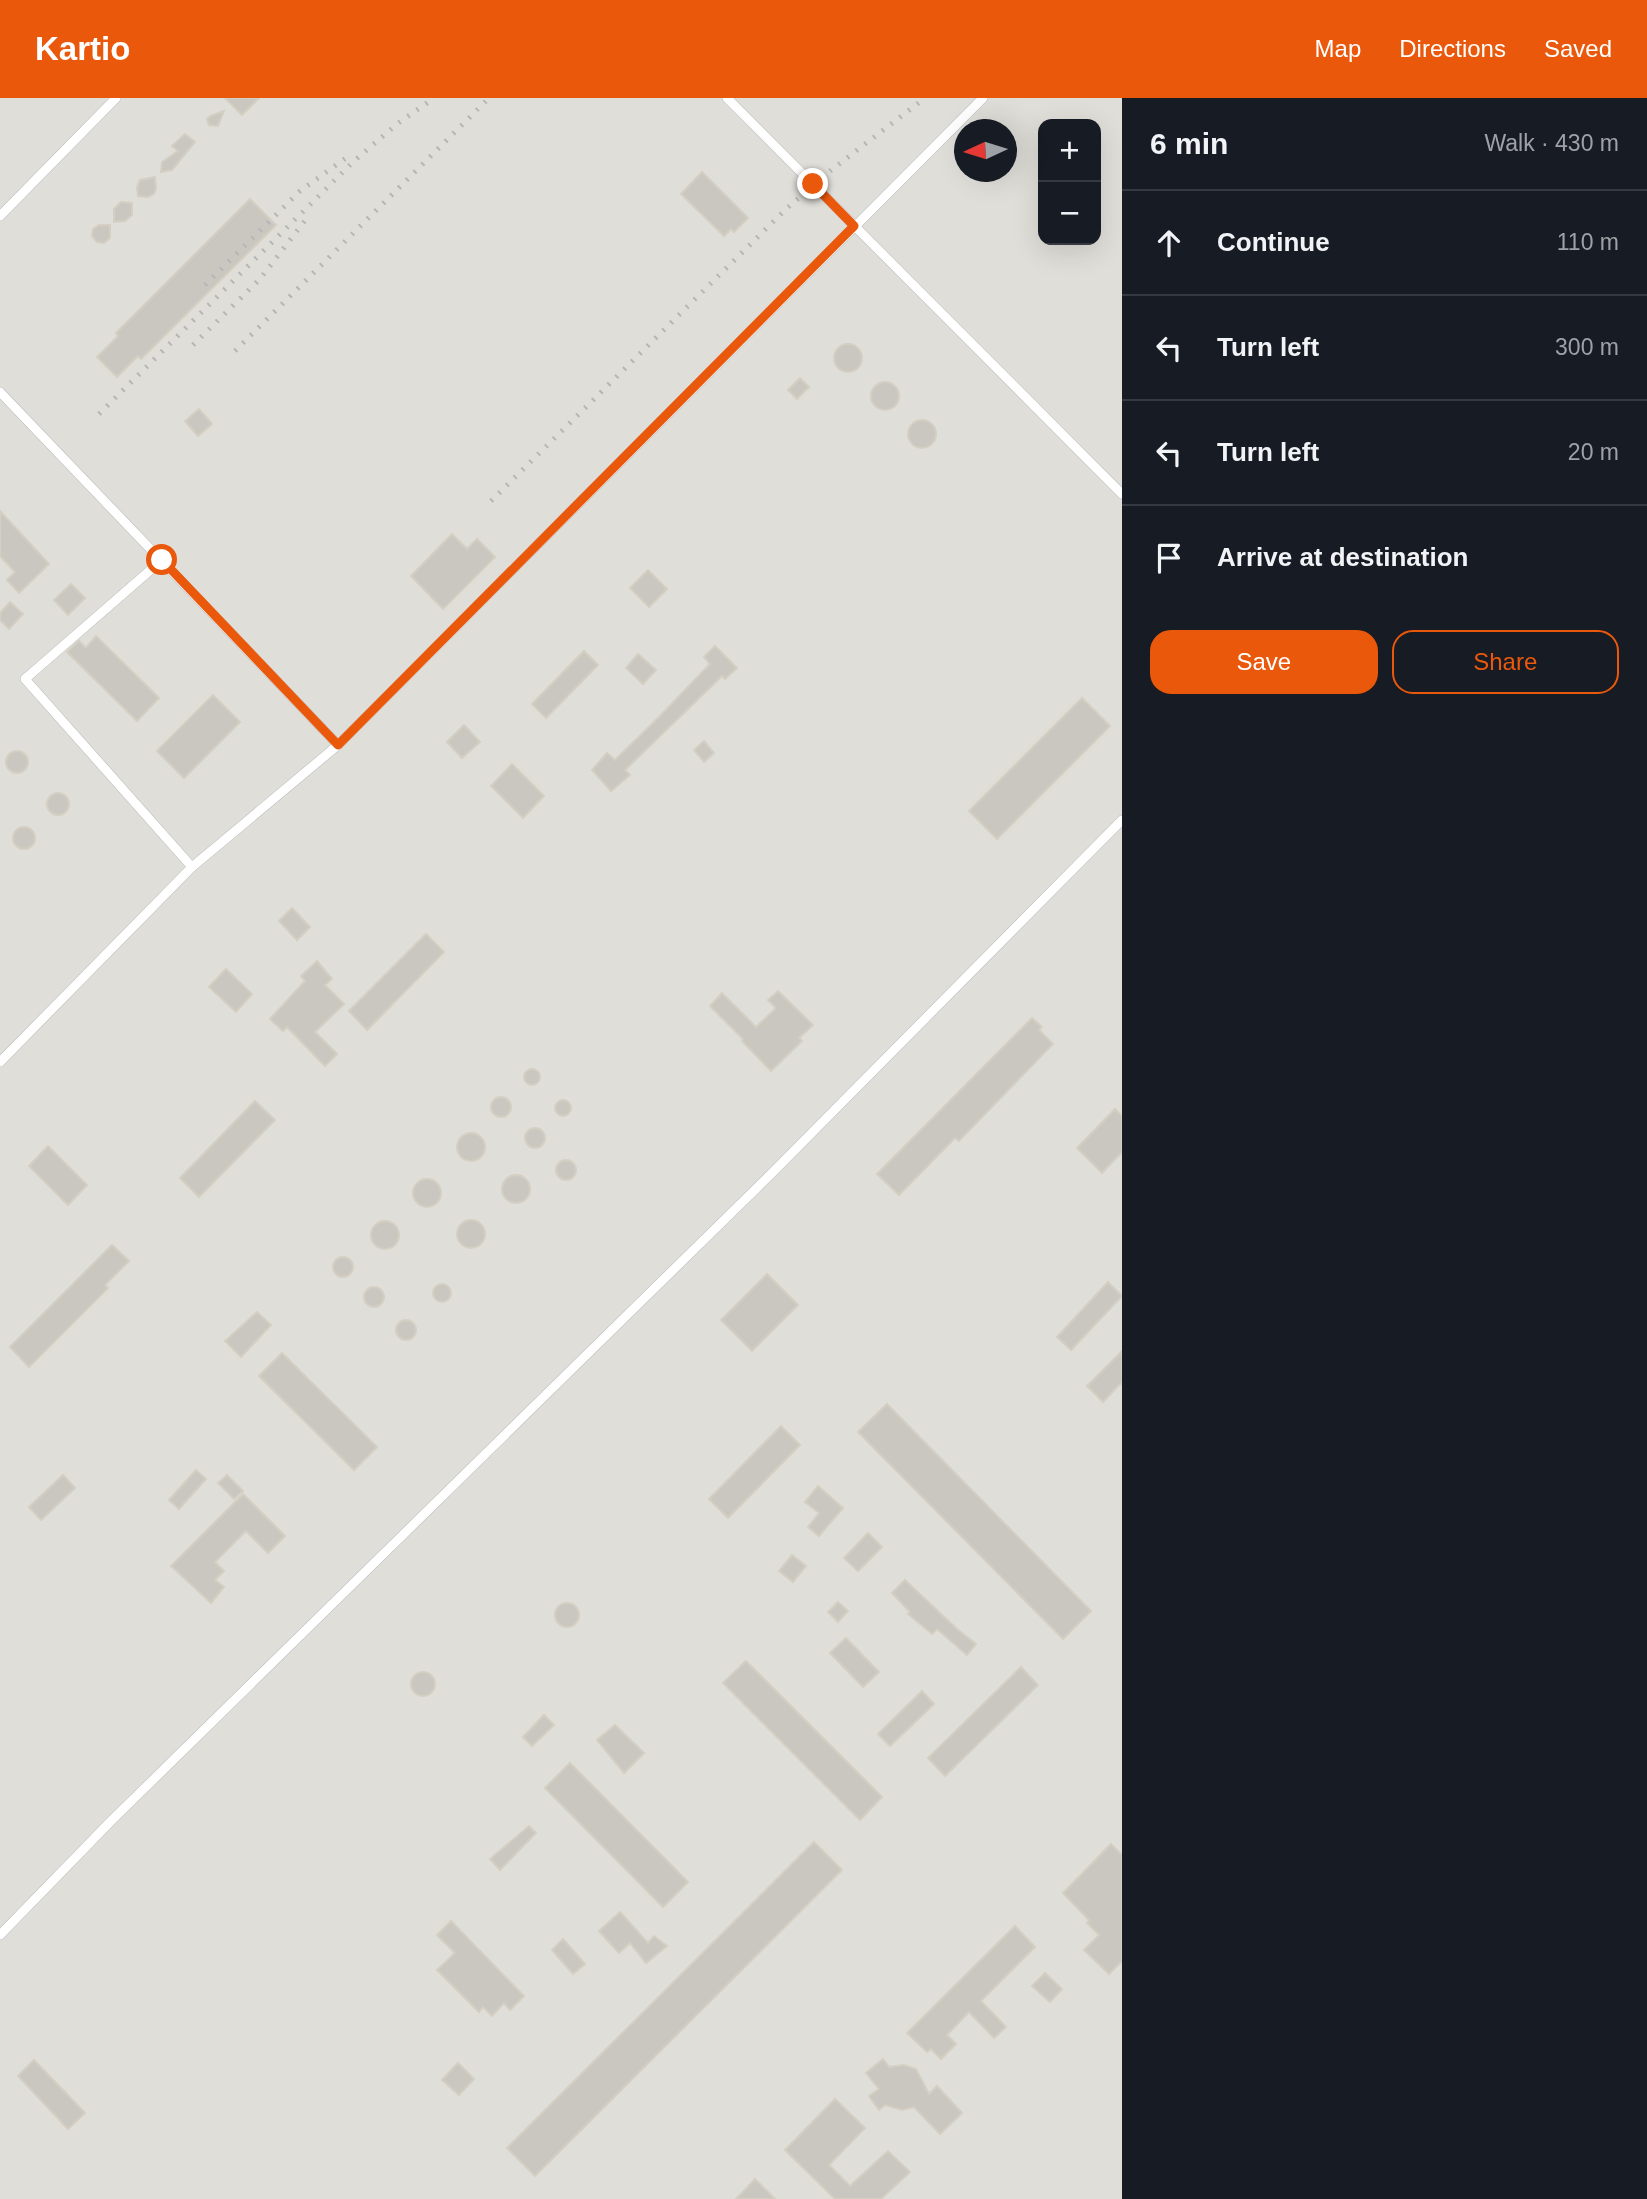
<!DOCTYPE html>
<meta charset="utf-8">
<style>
:root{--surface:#171b24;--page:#242831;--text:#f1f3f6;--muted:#9ea1a6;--line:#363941;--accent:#ea580c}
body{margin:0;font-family:Arial,sans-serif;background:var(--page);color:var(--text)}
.controls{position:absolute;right:21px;top:21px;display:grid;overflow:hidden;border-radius:14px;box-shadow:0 7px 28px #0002}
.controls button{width:63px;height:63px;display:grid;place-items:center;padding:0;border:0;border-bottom:2px solid var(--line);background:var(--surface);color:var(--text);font:35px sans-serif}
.compass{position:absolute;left:954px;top:21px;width:63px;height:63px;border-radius:50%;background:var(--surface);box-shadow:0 7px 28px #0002;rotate:266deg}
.stop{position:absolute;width:21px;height:21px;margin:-16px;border:5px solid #ea580c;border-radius:50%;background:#fff}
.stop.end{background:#ea580c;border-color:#fff;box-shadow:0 2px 7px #0008}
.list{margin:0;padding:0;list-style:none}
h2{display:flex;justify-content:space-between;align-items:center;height:91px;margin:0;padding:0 28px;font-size:30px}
h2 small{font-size:23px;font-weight:400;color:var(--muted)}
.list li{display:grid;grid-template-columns:46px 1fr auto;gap:21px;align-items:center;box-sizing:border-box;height:105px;padding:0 28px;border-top:2px solid var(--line)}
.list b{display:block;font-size:26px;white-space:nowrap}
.list em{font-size:23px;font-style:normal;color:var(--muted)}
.actions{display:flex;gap:14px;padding:21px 28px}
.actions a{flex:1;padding:16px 0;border:2px solid var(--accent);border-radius:21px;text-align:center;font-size:24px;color:var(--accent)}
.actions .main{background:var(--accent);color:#fff}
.icon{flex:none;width:38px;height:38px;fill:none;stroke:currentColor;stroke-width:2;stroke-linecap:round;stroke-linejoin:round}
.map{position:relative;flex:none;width:1122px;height:2101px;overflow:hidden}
header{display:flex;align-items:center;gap:42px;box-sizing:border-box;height:98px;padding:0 35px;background:var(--accent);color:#fff}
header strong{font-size:33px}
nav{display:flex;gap:38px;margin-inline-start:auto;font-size:24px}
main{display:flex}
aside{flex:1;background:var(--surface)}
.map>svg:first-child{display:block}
.industrial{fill:#e0ded8;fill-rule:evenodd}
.building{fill:#cac7c1;stroke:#d4cfc2;stroke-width:2}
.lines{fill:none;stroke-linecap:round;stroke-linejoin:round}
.lane-casing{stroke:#b6b9be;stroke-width:10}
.lane{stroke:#fff;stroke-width:9}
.rail{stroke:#b5b6b6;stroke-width:5;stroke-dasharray:2 9;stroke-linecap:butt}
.route{stroke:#ea580c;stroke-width:9}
</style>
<header>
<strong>Kartio</strong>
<nav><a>Map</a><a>Directions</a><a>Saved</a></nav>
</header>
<main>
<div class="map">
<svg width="1122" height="2101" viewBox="0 0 1122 2101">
<rect width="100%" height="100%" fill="#efede4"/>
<!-- industrial -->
<path class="industrial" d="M0,0H1122V2101H0ZM1043,26H1096V142H1043ZM964,32H1006V74H964Z"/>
<!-- building -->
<g class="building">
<polygon points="225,0 259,0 242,17"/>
<polygon points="224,13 218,28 209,27 207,21 210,18"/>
<polygon points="185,36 195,44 172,72 161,74 162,64 178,53 172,48"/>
<polygon points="702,74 748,120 734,134 731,131 724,138 681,96"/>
<polygon points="155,79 156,90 154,96 148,99 138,98 137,89 140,82"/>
<polygon points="250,101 276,127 141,261 138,258 117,279 97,259 118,238 116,235"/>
<polygon points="121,104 132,105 132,117 125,123 114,124 114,111"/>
<polygon points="99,127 110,127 110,140 104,145 97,144 92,138 93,131"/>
<circle cx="848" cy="260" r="14"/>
<polygon points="800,280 809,289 797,301 788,292"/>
<circle cx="885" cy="298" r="14"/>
<polygon points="199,311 212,326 198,338 185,323"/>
<circle cx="922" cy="336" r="14"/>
<polygon points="0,413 49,466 19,495 7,482 15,474 0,458"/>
<polygon points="452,436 467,451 477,441 495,459 443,511 411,478"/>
<polygon points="648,472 667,491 649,509 630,490"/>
<polygon points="71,486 85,500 68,517 54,502"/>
<polygon points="10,504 23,516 9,531 0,522 0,515"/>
<polygon points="96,538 159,600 137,623 67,554 79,543 86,550"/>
<polygon points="715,548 737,570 725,581 722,578 625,672 630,677 611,693 592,672 607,655 615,662 659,619 710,566 704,559"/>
<polygon points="584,553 598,567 546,620 532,606"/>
<polygon points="638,556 656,572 643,586 626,570"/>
<polygon points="213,597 240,624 184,680 157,653"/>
<polygon points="1082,600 1110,628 997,741 969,713"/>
<polygon points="464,627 480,644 462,660 447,644"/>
<polygon points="704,643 714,655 704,664 694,652"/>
<circle cx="17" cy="664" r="11"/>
<polygon points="512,666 544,698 523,720 491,688"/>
<circle cx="58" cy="706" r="11"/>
<circle cx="24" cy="740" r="11"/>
<polygon points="292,810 310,829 297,842 279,823"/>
<polygon points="426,836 444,854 367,932 349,913"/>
<polygon points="317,863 332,881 325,887 344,906 315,934 337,956 325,968 287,929 283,933 270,921 305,883 301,878"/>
<polygon points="226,871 252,896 236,914 209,889"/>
<polygon points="778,893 813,927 799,940 802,943 771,973 742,943 743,941 710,908 722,895 756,929 776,910 768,902"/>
<polygon points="1032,920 1042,929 1039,932 1053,946 959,1043 955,1040 899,1097 877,1076"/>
<circle cx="532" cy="979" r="8"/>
<circle cx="501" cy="1009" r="10"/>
<circle cx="563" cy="1010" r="8"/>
<polygon points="255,1003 275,1022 199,1099 180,1080"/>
<polygon points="1115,1011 1122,1018 1122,1054 1102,1075 1077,1050"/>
<circle cx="535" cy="1040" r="10"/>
<circle cx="471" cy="1049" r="14"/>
<polygon points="48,1048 87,1087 68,1107 29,1068"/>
<circle cx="566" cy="1072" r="10"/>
<circle cx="516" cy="1091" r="14"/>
<circle cx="427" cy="1095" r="14"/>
<circle cx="471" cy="1136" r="14"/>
<circle cx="385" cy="1137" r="14"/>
<polygon points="112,1147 129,1163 105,1187 108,1190 29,1269 10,1249"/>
<circle cx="343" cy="1169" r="10"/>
<polygon points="767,1176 798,1207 752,1253 721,1222"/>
<polygon points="1108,1184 1122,1198 1071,1252 1057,1239"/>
<circle cx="442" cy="1195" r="9"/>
<circle cx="374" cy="1199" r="10"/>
<polygon points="257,1214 271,1227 241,1259 225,1243"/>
<circle cx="406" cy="1232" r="10"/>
<polygon points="1122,1253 1122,1284 1103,1304 1087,1288"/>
<polygon points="282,1255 377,1349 354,1372 259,1278"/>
<polygon points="887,1306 1091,1513 1063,1541 858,1334"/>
<polygon points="781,1328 800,1347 728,1420 709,1401"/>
<polygon points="196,1372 206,1381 179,1411 169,1402"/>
<polygon points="63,1377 75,1390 41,1422 29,1409"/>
<polygon points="227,1377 243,1393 234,1401 218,1385"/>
<polygon points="818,1388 843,1410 819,1438 808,1429 819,1415 805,1404"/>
<polygon points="243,1396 285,1438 268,1455 246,1433 215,1464 224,1473 215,1482 224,1489 211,1505 171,1468"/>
<polygon points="868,1435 882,1449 858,1473 844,1460"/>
<polygon points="792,1457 806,1468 793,1484 779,1473"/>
<polygon points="905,1482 957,1531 976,1546 967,1557 937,1531 932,1536 908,1516 910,1514 892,1495"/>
<polygon points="838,1504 848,1513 838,1524 828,1514"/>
<circle cx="567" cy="1517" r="12"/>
<polygon points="846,1540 879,1574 863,1589 830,1555"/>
<polygon points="746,1563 882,1699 860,1722 723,1585"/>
<polygon points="1021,1569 1038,1587 945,1678 928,1660"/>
<circle cx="423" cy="1586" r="12"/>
<polygon points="922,1593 934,1606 890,1648 878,1636"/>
<polygon points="544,1617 554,1627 532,1648 523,1639"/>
<polygon points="615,1627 644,1655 624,1675 597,1642"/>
<polygon points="570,1665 688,1784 663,1809 545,1690"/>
<polygon points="529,1728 536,1735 500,1772 490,1761"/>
<polygon points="814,1744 842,1772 535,2078 507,2050"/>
<polygon points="1111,1746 1122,1757 1122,1863 1109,1876 1084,1852 1099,1837 1087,1825 1089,1822 1063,1795"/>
<polygon points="620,1814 648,1845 654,1838 667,1848 646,1865 630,1845 619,1855 599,1833"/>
<polygon points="451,1823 524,1898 510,1912 504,1905 492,1918 483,1909 479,1914 437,1872 455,1855 437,1837"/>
<polygon points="1015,1828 1035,1849 981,1903 1006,1929 994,1940 969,1914 947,1937 956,1946 941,1961 931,1951 927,1954 907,1935"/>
<polygon points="563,1841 585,1866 573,1876 552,1852"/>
<polygon points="1045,1875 1062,1891 1050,1904 1032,1888"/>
<polygon points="883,1961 889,1969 904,1967 916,1971 929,1996 937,1988 962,2015 940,2036 914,2009 902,2012 885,2007 879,2012 869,1998 879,1991 866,1975"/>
<polygon points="34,1962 85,2015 68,2031 18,1978"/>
<polygon points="458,1965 474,1981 459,1997 442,1982"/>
<polygon points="835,2001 865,2030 829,2067 850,2088 888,2053 910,2074 881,2101 835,2101 785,2052"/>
<polygon points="755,2081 775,2101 736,2101"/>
</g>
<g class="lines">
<defs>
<g id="lane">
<polyline points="727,0 1122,396"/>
<polyline points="0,118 116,0"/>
<polyline points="0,294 338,647"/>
<polyline points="162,462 25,581 192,769"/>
<polyline points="0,964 192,769 338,647 983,0"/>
<polyline points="0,1837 111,1723 771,1076 1122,722"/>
</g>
</defs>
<!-- lane casing -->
<use href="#lane" class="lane-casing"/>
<!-- lane -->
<use href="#lane" class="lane"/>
<!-- rail -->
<g class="rail">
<polyline points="205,187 300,93 350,57"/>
<polyline points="193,247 260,181 307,120"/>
<polyline points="235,253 489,0"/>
<polyline points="99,316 354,63 397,26 434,0"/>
<polyline points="491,403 785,112 830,73 925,0"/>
</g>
</g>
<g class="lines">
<!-- route -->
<polyline class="route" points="162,462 338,647 854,128 813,86"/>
</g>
</svg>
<div class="controls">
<button>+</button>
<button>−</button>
</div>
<svg class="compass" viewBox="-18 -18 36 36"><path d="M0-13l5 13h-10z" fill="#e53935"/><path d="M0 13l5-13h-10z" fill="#9ea1a6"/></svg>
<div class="stop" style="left:162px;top:462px"></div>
<div class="stop end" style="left:813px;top:86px"></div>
</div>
<aside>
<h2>6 min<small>Walk · 430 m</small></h2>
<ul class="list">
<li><svg class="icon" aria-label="ahead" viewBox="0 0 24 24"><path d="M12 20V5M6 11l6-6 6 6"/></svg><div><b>Continue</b></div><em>110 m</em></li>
<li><svg class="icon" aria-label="left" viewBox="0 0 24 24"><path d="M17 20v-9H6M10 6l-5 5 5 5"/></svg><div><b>Turn left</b></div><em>300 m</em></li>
<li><svg class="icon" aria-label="left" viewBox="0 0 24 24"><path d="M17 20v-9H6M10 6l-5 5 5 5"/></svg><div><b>Turn left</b></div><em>20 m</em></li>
<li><svg class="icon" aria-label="arrive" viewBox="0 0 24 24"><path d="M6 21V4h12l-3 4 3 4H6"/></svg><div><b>Arrive at destination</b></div></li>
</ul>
<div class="actions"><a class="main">Save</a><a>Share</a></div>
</aside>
</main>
